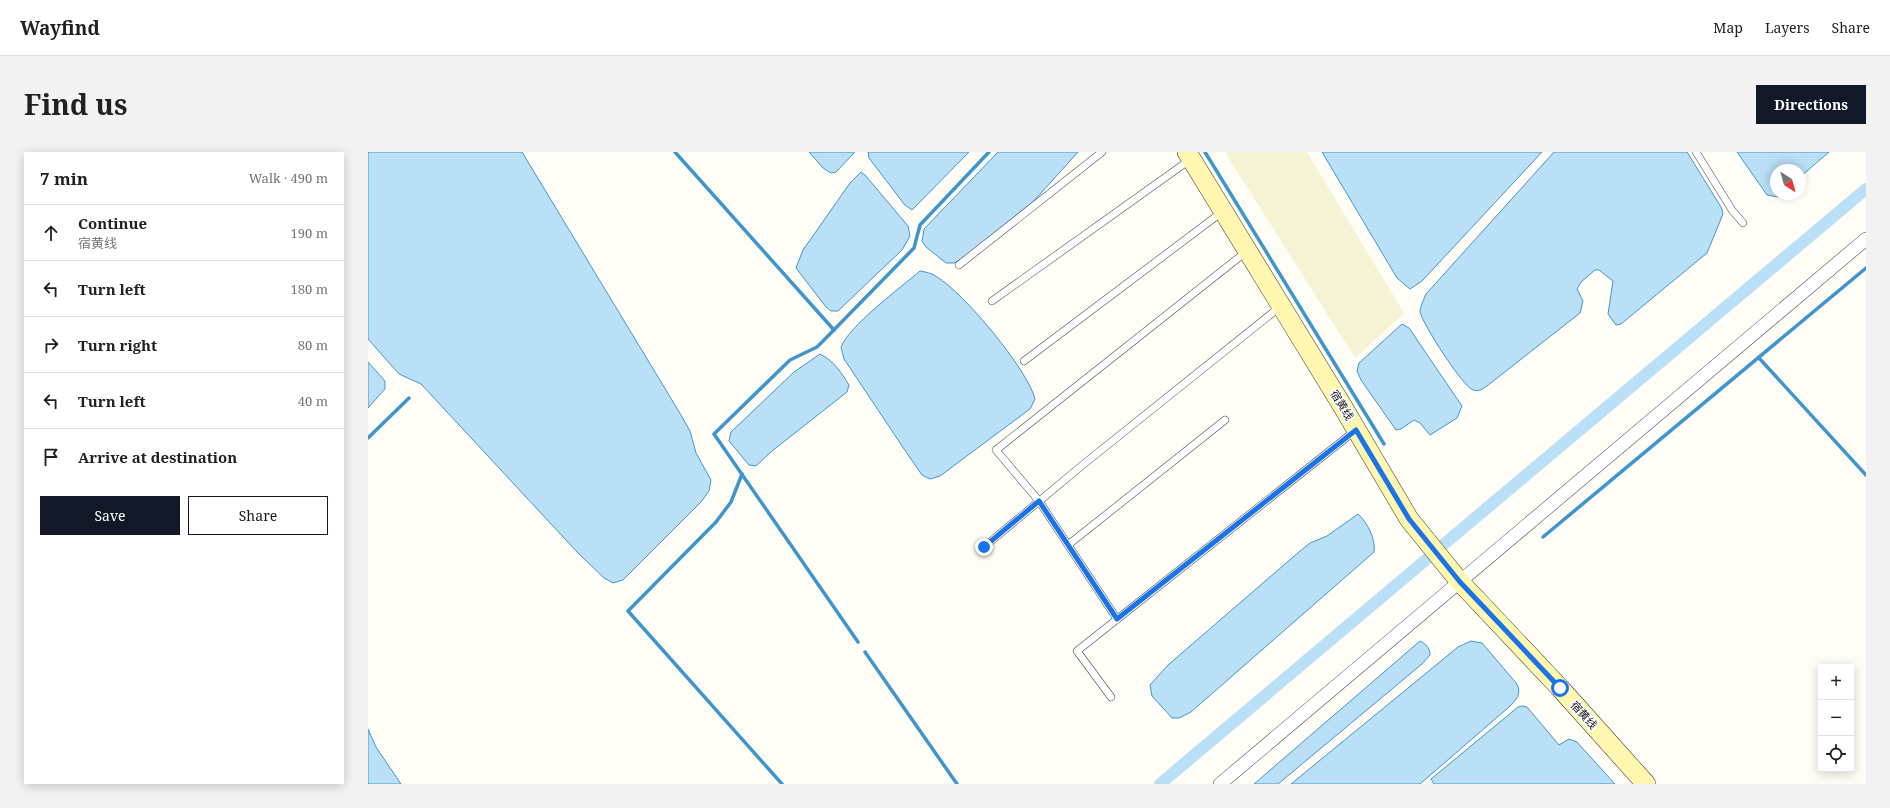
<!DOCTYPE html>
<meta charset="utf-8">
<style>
:root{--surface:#fff;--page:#f2f2f2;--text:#202124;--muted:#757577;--line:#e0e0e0;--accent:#111827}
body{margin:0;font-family:"Noto Serif","Noto Sans SC",serif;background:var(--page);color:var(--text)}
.controls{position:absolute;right:12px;bottom:12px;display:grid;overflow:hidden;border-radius:0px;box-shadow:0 2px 10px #0003}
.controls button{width:36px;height:36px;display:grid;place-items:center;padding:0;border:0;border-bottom:1px solid var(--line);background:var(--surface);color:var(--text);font:20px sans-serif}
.compass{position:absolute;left:1402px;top:12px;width:36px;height:36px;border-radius:50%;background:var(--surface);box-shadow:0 2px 10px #0003;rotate:143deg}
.stop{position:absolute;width:12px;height:12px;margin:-9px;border:3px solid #1a73e8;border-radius:50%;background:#fff}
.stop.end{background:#1a73e8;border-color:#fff;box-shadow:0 1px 4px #0008}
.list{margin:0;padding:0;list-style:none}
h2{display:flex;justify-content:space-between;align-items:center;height:52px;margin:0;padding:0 16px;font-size:17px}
h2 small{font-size:13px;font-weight:400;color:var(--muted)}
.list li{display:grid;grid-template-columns:26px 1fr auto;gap:12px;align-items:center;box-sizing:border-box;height:56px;padding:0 16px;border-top:1px solid var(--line)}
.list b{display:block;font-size:15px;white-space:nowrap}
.list p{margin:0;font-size:13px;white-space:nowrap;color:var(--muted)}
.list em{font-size:13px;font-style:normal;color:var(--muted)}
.actions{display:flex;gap:8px;padding:12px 16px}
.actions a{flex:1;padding:9px 0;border:1px solid var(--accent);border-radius:0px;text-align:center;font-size:14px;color:var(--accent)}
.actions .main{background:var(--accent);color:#fff}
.icon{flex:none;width:22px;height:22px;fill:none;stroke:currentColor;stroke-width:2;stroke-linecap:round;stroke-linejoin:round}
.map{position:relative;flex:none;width:1498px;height:632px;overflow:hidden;border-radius:0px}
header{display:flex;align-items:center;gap:24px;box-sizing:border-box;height:56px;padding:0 20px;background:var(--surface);border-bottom:1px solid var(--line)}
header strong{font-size:19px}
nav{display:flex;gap:22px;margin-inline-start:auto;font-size:14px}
.intro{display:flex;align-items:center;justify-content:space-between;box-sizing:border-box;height:96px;padding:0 24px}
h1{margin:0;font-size:28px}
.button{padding:10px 18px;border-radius:0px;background:var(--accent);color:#fff;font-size:14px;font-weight:700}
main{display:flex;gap:24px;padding:0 24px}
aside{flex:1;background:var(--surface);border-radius:0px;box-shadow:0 2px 10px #0003}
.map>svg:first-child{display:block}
.farmland{fill:#f6f3d4}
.water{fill:#b9e0f7;stroke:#3f96cf}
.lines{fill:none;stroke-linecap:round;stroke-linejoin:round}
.stream{stroke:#3f96cf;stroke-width:3.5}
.canal{stroke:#b9e0f7;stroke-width:12}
.lane-casing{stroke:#444;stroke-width:8}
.street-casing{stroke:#444;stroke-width:14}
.secondary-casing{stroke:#333;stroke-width:20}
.lane{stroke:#fff;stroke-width:7}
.street{stroke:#fff;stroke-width:13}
.secondary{stroke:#fff6b0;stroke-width:19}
.route{stroke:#1a73e8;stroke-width:5}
.labels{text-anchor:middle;stroke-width:4;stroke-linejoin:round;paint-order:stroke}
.street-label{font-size:11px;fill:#111;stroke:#fff}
</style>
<header>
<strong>Wayfind</strong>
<nav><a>Map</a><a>Layers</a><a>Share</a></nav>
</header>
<div class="intro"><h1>Find us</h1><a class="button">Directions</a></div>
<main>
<aside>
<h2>7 min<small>Walk · 490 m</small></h2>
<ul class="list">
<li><svg class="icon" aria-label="ahead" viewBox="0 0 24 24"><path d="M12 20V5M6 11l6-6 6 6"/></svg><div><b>Continue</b><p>宿黄线</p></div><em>190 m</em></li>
<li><svg class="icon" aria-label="left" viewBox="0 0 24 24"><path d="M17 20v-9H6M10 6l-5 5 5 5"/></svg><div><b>Turn left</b></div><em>180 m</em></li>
<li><svg class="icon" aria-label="right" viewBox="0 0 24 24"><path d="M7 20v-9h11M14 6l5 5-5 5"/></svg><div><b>Turn right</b></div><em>80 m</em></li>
<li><svg class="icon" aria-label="left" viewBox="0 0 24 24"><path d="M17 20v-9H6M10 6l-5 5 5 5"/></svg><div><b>Turn left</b></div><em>40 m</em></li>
<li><svg class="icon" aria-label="arrive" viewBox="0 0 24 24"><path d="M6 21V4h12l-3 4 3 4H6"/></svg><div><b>Arrive at destination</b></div></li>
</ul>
<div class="actions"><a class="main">Save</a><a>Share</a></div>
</aside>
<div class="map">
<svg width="1498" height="632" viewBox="0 0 1498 632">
<rect width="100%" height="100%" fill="#fffdf5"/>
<!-- farmland -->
<polygon class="farmland" points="860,0 939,0 1036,161 987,206 858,2"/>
<!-- water -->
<g class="water">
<polygon points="0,0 154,0 313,263 322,279 328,301 343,328 341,339 333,350 255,428 245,431 236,426 210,401 53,232 31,222 0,187"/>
<polygon points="441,0 487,0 468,20 463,21 455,16"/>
<polygon points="500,0 601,0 544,58 536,52 501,6"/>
<polygon points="630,0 710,0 665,50 595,106 586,111 578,111 558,95 554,89 556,77"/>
<polygon points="954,0 1174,0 1054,129 1042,137 1029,126"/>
<path d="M1186,0H1319L1353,55L1355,61L1353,67L1339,101L1253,172L1248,173L1240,162L1245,129L1231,118H1227L1213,130L1209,137L1215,149L1212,161L1119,234C1114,237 1111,240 1105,238C1095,235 1054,171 1052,160C1052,155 1056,147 1058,142Z"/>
<polygon points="1369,0 1461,0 1432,25 1432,18 1408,18 1408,42 1413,42 1410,45 1399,43"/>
<polygon points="493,20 497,23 540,74 542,84 534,98 470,159 463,159 458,155 428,116 435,98 482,31"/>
<path d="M552,119C557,120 564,121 569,125C596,141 660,218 667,247L662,257L572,324L562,327L554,323L536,297L476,207L473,195C481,174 532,136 552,119Z"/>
<polygon points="1034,172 1041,176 1094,254 1089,266 1062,283 1052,271 1046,268 1033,277 1028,278 993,228 989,219 991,211"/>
<path d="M452,202C466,209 473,220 481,233L479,240L404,299L388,314L381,313L361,289L363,280L426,220Z"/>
<polygon points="0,210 17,229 17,237 0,256"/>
<path d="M990,362C999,370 1008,387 1006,400L823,560L811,566H804L784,544L782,533L800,513L932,399L942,391L959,384Z"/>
<path d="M1052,489C1058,492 1062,496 1062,503L1054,512L910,632H886Z"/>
<path d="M1103,489L1114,491L1149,532C1154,542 1148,548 1141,555L1052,632H923L1090,495Z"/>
<polygon points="1155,554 1159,555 1191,593 1201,587 1209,590 1247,632 1066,632 1063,627 1150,555"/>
<polygon points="0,577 8,595 33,632 0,632"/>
</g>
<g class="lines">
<!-- stream -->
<g class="stream">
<polyline points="307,0 466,178"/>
<polyline points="837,0 1016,292"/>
<polyline points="1391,206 1498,323"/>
<polyline points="0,286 41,246"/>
<polyline points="374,322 363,350 348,370 260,459 414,632"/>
<polyline points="1175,385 1498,116"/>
<polyline points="490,490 346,282 422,208 449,195 457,187 546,96 552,73 621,0"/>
<polyline points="497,500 589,632"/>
</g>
<!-- canal -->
<g class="canal">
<polyline points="1075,393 1498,37"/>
<polyline points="792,632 1060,406"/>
</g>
<defs>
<g id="lane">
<polyline points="1328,0 1364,58 1375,71"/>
<polyline points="591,113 734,0"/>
<polyline points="624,149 823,7"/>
<polyline points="656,209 854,60"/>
<polyline points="700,393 857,268"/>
<polyline points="616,395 717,311 913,154"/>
<polyline points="749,467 671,349 628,298 879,99"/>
<polyline points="743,545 709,499 988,278"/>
</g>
<polyline id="street" points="852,632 1498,87"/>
<polyline id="secondary" points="819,0 975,255 1041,367 1092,430 1192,536 1278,632"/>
</defs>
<!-- lane casing -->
<use href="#lane" class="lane-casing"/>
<!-- street casing -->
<use href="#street" class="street-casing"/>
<!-- secondary casing -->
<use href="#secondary" class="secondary-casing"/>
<!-- lane -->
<use href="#lane" class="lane"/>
<!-- street -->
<use href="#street" class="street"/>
<!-- secondary -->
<use href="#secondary" class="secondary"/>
</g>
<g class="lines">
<!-- route -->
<polyline class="route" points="616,395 671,349 749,467 988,278 1041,367 1092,430 1192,536"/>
</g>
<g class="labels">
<!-- street labels -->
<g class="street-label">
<text transform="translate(974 253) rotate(59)" y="4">宿黄线</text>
<text transform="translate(1216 563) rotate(48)" y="4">宿黄线</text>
</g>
</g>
</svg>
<div class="controls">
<button>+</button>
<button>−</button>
<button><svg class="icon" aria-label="locate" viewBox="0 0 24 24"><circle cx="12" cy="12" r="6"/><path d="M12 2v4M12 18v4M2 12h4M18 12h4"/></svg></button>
</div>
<svg class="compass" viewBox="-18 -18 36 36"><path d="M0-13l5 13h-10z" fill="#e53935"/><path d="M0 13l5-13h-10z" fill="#757577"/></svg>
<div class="stop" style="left:1192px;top:536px"></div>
<div class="stop end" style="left:616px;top:395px"></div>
</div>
</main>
